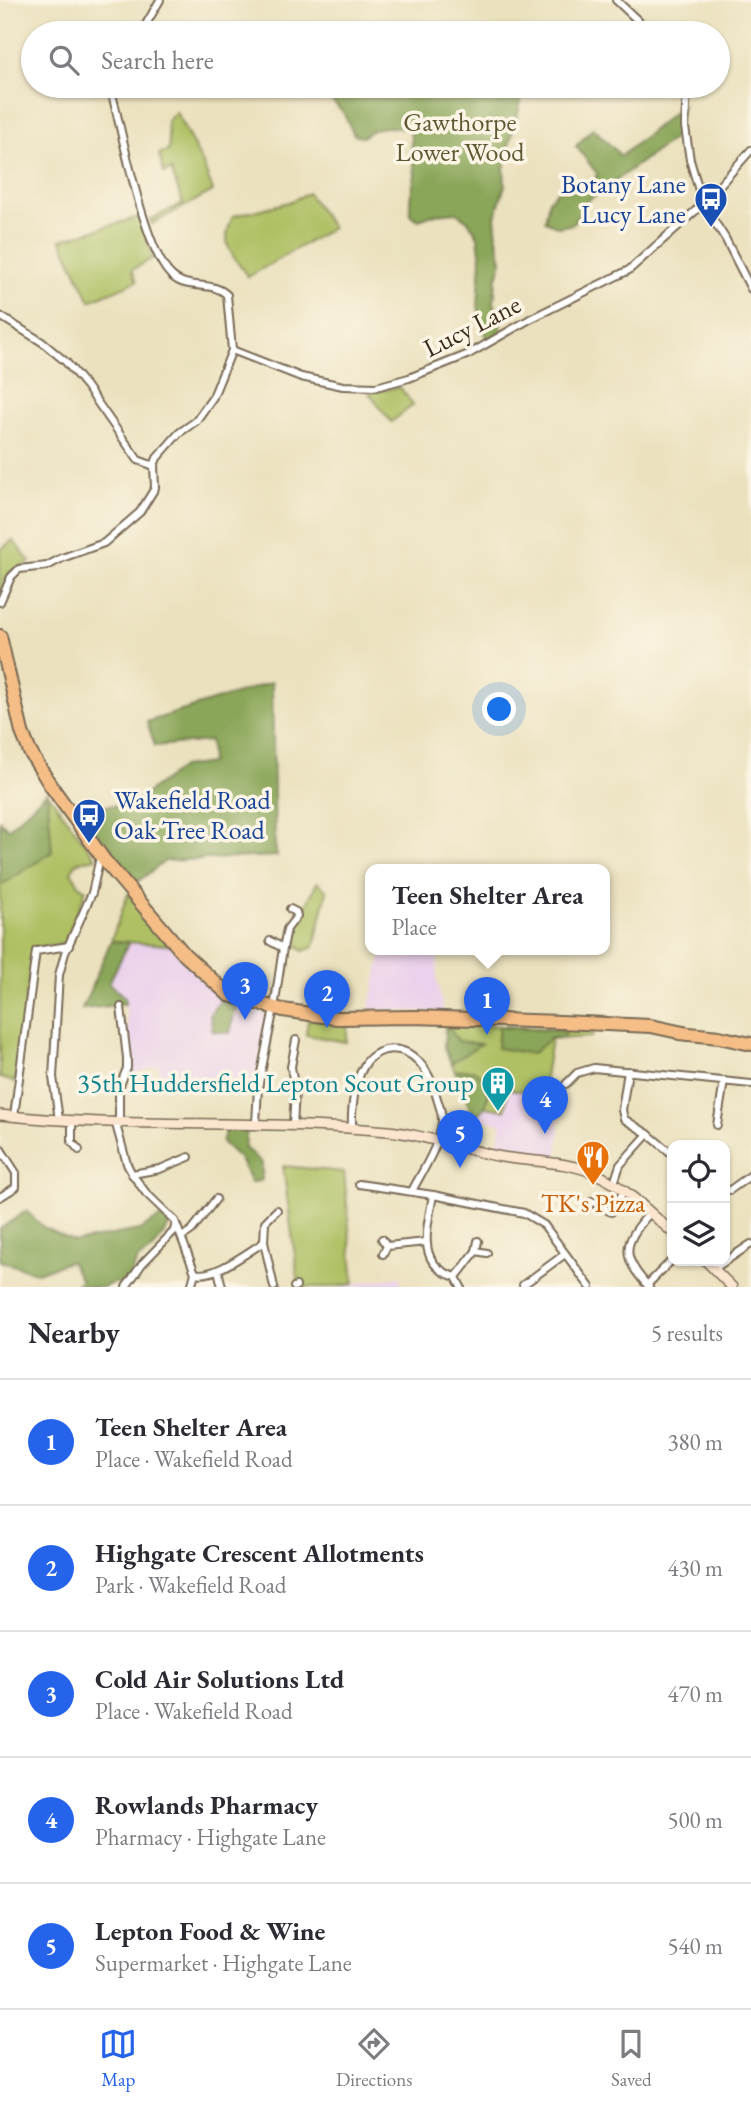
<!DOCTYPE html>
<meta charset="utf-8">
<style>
:root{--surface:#fff;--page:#f7f7f7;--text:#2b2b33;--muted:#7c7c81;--line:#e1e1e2;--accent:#2563eb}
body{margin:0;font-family:"EB Garamond",serif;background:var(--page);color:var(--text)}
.controls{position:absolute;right:21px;bottom:21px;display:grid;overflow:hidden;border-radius:14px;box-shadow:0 2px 5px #0004}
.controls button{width:63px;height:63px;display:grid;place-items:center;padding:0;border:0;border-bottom:2px solid var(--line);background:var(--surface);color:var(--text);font:35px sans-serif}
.you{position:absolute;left:500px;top:710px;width:24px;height:24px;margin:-18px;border:5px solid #fff;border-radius:50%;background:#1a73e8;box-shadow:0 0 0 10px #1a73e833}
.badge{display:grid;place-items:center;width:46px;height:46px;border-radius:50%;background:var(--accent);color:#fff;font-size:23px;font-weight:700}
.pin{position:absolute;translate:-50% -58px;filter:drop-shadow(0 2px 4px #0008)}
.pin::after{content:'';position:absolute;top:37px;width:24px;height:21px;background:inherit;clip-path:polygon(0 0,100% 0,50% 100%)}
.popup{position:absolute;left:365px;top:864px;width:245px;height:91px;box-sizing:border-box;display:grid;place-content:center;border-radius:14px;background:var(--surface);filter:drop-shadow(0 2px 5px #0005);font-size:23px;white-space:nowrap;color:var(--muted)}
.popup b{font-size:26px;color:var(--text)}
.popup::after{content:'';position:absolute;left:50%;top:100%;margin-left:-14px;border:14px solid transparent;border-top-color:var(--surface)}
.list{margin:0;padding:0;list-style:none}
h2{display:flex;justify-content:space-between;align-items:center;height:91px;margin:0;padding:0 28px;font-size:30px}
h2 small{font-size:23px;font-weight:400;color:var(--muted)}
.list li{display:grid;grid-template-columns:46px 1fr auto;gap:21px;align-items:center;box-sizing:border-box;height:126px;padding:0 28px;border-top:2px solid var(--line)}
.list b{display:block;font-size:26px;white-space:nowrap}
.list p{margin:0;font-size:23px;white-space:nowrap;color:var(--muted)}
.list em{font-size:23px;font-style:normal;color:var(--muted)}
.icon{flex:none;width:38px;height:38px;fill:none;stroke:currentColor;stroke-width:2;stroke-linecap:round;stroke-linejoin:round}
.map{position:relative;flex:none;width:751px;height:1287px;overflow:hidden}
.search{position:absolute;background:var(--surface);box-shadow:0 2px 5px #0004;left:21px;right:21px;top:21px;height:77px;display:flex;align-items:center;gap:18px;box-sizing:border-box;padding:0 24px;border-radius:38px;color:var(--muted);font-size:26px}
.sheet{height:721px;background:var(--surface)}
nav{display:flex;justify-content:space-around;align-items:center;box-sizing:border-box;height:98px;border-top:2px solid var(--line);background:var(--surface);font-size:19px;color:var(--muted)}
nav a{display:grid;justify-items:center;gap:4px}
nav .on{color:var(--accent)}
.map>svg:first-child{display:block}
.built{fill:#ebd1eb}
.green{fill:#aec063;stroke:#747540;stroke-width:2}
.forest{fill:#8aa659;stroke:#62683c;stroke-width:2}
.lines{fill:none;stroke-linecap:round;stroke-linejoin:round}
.street-casing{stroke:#796a56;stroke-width:10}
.secondary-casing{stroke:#796a56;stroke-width:12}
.highway-casing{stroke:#796a56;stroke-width:16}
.street{stroke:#fff;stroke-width:6}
.secondary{stroke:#fbe5cf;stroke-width:9}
.highway{stroke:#f5be86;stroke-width:12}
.labels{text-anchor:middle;stroke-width:7;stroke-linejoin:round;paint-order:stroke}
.park-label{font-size:26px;fill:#5e5733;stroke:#fcf5e5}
.transit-label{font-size:26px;fill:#164399;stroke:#fcf5e5;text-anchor:end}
.street-label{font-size:26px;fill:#3b2a1e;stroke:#fcf5e5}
.culture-label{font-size:26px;fill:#0d838f;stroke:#fcf5e5;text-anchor:end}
.food-label{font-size:26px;fill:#c56008;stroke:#fcf5e5}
</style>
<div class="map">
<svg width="751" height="1287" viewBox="0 0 751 1287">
<rect width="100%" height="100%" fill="#fcf5e5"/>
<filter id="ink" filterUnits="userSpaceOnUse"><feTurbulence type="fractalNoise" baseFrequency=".0143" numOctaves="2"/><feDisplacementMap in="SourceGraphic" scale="14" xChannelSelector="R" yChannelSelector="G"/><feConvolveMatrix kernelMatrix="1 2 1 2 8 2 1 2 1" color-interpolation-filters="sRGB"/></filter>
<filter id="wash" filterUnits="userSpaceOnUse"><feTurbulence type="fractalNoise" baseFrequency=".00686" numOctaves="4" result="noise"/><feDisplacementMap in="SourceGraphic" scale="28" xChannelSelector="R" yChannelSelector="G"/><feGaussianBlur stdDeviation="1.57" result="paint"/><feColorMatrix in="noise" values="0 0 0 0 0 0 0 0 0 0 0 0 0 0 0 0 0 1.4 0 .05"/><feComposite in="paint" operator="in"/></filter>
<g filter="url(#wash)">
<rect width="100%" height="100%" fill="#ebe1be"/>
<!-- built -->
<g class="built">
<polygon points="129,942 170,945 223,997 211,1014 230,1033 236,1006 264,1012 268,1016 255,1080 184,1081 157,1089 159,1065 132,1075 125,998 109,984"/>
<polygon points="383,949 438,949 437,981 444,1012 369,1009"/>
<polygon points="508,1089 534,1093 533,1104 551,1107 560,1126 556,1161 496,1151 502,1124 475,1118 485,1107 505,1109"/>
<polygon points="400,1277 401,1287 331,1287 354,1284"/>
</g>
<!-- green -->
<g class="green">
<polygon points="176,112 203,164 213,191 152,224 150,220 183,203 171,170 164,173 159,154 169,150 167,121"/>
<path d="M308,193L332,228L248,277C231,252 219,246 233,216L289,202Z"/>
<polygon points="139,217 153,258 132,270 137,281 90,301 61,240"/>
<polygon points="400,387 413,405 391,422 369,393"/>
<polygon points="13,540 30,562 9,573 0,594 0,550"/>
<polygon points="47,792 96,858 77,862 71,872 80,886 86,890 65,943 33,948 15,1082 0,1078 0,886 52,852"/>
<polygon points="317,882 327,891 314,947 303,951 291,939"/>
<polygon points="128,894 170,945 111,941"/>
<polygon points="308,1019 348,1022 346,1042 306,1035"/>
<polygon points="446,1023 593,1031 592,1037 551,1039 543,1090 551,1107 532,1104 534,1093 508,1089 505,1110 485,1107 491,1083 473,1070 455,1071 444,1046"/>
<polygon points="283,1166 344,1172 354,1284 331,1287 299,1287"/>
</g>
<!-- forest -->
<g class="forest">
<path d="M332,86H516L521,102L508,149L504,169L505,185L495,217L497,238L502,261L496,281L494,302L502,331L487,340L478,307L481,259L478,237L469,222L456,212L436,214L419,220L410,215V199L415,175L410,130C393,126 376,124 363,137L354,135L343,112L332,101L326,88Z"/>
<polygon points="683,105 676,137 587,201 573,224 559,227 545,221 549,200 559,189 579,190 598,175 576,146 593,128 621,156"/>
<polygon points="272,682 275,845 277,856 165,861 133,885 78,807 131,805 182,767 211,763 210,741 155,746 147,722"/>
<polygon points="47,792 52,852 0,886 0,821 8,829"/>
<polygon points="111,941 129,942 109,983 125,998 125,1004 82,1009"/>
<polygon points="223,997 236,1006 230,1033 213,1031 210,1014"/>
<polygon points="446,1023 458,1041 481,1044 451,1063 444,1046"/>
<polygon points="499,1027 565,1031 564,1038 551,1038 532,1054 497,1048"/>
<polygon points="473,1070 491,1083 485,1107 474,1118 455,1071"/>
<polygon points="227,1126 247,1126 245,1148 262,1163 262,1180 251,1183 240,1159 222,1142"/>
<polygon points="26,1211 43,1227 75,1242 139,1230 165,1215 171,1223 154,1248 137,1260 127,1283 112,1283 104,1287 74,1287 81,1281 70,1261 38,1273 0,1261 0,1229"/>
</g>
</g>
<g filter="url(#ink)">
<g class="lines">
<defs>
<g id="street">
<polyline points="616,0 651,33"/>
<polyline points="141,33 160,0"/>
<polyline points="687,86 685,127 690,160 703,204 725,238 751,289"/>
<polyline points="0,316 42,342 66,362 86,386 138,460 154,466"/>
<polyline points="232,350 301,377 343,386 376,387 409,378 469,354 530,319 629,270 703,204 751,150"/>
<path d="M0,602L11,577L19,569L47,566L62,558L104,543L140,512L155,488L154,466L157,458L179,433L196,421L213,397L232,350L227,295C213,280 188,291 172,276C144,252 121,126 110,86"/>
<polyline points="270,941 283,948"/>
<polyline points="628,1071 622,1110 624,1119 648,1134 672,1154"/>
<polyline points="566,1084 577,1073 594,1068 751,1084"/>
<polyline points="14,1116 36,951 69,946"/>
<polyline points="59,1120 53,1077 59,975 65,953 92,893 100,857"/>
<polyline points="72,1120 72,1142 79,1150"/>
<polyline points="115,1121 127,1164 132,1174 146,1193 175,1221 195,1273 191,1287"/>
<polyline points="119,1121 119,1088 127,1068 127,1058 121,1007"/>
<polyline points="256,1123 258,1088 274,1008 283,948 287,929 297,916 296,912 290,909"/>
<polyline points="293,1125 295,1091 291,1067 296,1040"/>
<polyline points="717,1125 724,1081"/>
<path d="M352,1129C351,1110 354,1082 364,1066C368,1058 377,1052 385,1050C413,1044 430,1072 436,1095C438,1103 443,1113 442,1122C439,1146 423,1170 412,1191"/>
<polyline points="0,1148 16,1173 16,1187 0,1197"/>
<polyline points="132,1174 160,1169 189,1157"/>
<polyline points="614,1183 620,1165 648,1134"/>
<polyline points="359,1184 433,1195 524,1213 544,1225 590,1287"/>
<polyline points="725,1190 730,1190 751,1175"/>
<path d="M433,1195C428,1226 414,1265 456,1277L461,1287"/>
<polyline points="589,1206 592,1201 611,1212 624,1191"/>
<polyline points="182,1237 192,1230 216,1199"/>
<polyline points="382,1239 387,1246 383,1254"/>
<polyline points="264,1242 274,1287"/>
<polyline points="387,1246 426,1242"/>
<polyline points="476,1251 487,1253"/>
<polyline points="715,1268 751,1244"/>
<polyline points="218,1270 222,1287"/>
<path d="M195,1273C213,1279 248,1252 264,1242L265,1222L277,1210"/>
<polyline points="456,1277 476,1251 478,1241"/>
<polyline points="523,1285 565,1254"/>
<polyline points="647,1285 672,1260"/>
<polyline points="126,1287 142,1264 174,1231 175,1226"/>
<polyline points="294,1287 296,1286"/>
<path d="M649,1287C621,1257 622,1244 649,1214"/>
</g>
<g id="secondary">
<path d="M0,1115C128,1129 259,1119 388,1131C428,1135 464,1150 502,1157C532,1162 568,1161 596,1174C624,1186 649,1212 672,1232"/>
<polyline points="706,1261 732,1287"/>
</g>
<g id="highway">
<polyline points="0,636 22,732 30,752 51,786 105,861 185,955 229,995 283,1010 337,1018 415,1017 561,1022 651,1026 688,1034"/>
<polyline points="679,1033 719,1037 751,1044"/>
</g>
</defs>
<!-- street casing -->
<use href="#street" class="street-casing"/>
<!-- secondary casing -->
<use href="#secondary" class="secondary-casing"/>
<!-- highway casing -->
<use href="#highway" class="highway-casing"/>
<!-- street -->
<use href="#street" class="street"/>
<!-- secondary -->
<use href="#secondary" class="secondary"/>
<!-- highway -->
<use href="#highway" class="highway"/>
</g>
</g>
<!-- icons -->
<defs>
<symbol id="bus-pin" viewBox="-11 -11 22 30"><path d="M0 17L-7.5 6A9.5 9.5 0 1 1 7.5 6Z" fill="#1a4fb4" stroke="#fcf5e5"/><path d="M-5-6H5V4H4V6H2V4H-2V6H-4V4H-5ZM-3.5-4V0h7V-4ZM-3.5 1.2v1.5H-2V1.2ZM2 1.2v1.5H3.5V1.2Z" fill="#fff"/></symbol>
<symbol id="building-pin" viewBox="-11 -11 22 30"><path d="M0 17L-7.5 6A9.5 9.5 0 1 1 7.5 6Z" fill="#0f9aa8" stroke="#fcf5e5"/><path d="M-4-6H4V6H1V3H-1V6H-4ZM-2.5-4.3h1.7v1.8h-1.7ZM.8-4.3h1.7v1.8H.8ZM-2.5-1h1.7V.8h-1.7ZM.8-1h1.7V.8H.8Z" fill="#fff"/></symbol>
<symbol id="restaurant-pin" viewBox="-11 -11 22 30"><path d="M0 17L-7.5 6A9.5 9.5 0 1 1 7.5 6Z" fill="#e8710a" stroke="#fcf5e5"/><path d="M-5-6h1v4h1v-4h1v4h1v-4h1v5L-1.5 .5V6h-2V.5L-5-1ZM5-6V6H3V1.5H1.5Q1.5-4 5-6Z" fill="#fff"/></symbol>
</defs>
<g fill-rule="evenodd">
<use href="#bus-pin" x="692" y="180" width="38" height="52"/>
<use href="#bus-pin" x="70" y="796" width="38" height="52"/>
<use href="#building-pin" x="479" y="1064" width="38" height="52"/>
<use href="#restaurant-pin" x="574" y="1138" width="38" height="52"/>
</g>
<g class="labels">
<!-- park labels -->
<g class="park-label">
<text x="460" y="131">Gawthorpe<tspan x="460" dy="30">Lower Wood</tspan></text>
</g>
<!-- transit labels -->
<g class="transit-label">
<text x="686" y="193">Botany Lane<tspan x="686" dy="30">Lucy Lane</tspan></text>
<text x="114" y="809" text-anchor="start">Wakefield Road<tspan x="114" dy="30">Oak Tree Road</tspan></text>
</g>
<!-- street labels -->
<g class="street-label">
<text transform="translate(472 326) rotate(-27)" y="9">Lucy Lane</text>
</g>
<!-- culture labels -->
<g class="culture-label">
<text x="474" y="1092">35th Huddersfield Lepton Scout Group</text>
</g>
<!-- food labels -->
<g class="food-label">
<text x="593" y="1212">TK's Pizza</text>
</g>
</g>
</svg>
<div class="controls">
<button><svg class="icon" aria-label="locate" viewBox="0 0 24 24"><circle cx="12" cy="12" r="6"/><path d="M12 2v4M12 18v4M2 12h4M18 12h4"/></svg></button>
<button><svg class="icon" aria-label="layers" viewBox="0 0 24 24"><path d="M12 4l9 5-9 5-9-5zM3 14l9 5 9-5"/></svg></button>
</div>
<div class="you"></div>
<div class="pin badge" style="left:487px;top:1035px">1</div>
<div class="popup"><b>Teen Shelter Area</b>Place</div>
<div class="pin badge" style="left:327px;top:1028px">2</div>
<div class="pin badge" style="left:245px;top:1020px">3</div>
<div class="pin badge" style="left:545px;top:1134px">4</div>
<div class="pin badge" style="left:460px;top:1168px">5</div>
<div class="search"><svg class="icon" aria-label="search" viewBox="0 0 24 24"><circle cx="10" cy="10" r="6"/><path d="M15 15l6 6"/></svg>Search here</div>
</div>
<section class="sheet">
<h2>Nearby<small>5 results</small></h2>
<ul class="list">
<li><span class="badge">1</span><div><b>Teen Shelter Area</b><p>Place · Wakefield Road</p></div><em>380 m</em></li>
<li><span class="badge">2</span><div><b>Highgate Crescent Allotments</b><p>Park · Wakefield Road</p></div><em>430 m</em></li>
<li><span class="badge">3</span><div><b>Cold Air Solutions Ltd</b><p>Place · Wakefield Road</p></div><em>470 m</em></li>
<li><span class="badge">4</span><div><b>Rowlands Pharmacy</b><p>Pharmacy · Highgate Lane</p></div><em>500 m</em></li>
<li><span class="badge">5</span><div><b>Lepton Food &amp; Wine</b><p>Supermarket · Highgate Lane</p></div><em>540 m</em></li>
</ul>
</section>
<nav>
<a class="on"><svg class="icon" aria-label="map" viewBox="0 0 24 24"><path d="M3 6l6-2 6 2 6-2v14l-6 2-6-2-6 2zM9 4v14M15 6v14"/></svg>Map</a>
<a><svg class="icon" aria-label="directions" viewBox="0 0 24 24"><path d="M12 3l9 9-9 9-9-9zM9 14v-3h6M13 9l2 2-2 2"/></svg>Directions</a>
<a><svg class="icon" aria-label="saved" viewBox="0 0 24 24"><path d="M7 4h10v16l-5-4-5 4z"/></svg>Saved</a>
</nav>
